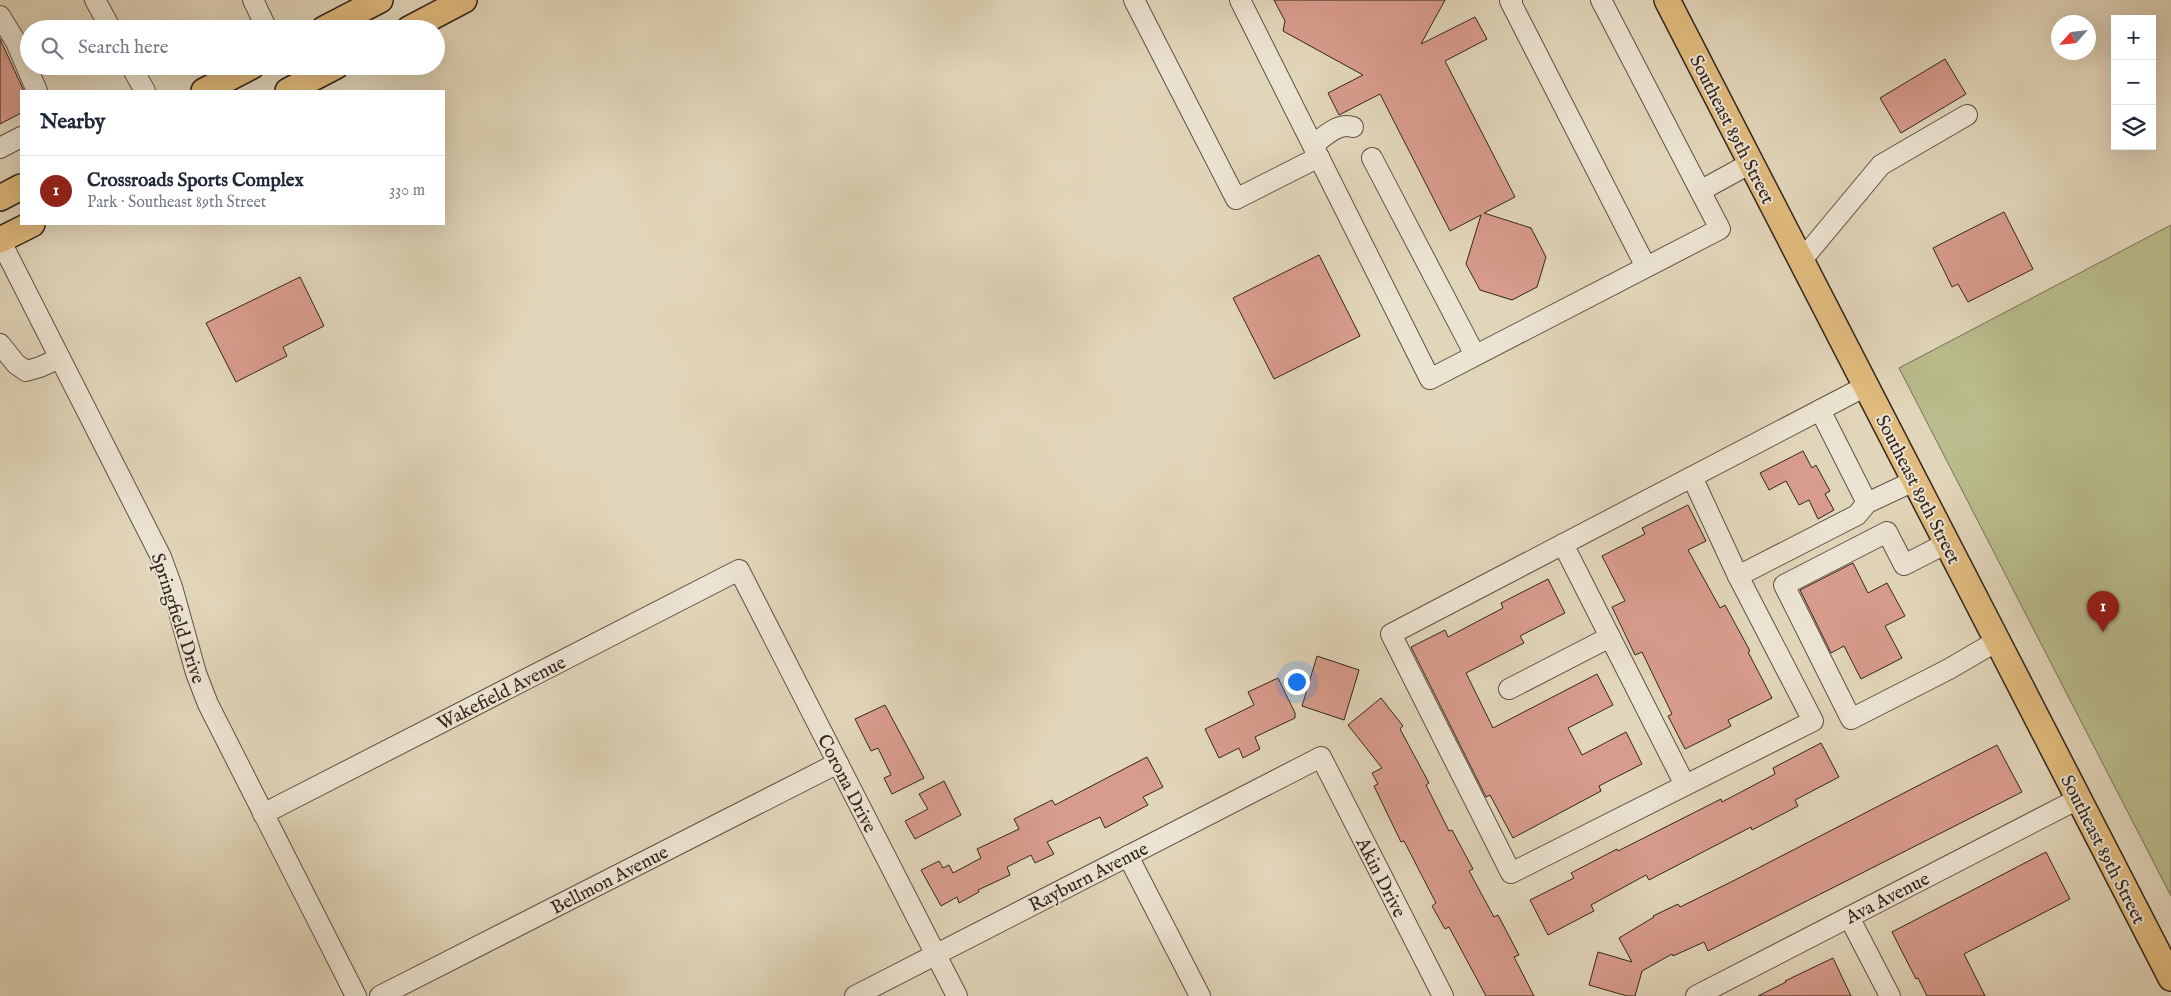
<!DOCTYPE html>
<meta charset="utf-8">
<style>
:root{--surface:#fff;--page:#f2f2f3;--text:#1f2937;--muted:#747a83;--line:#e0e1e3;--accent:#8f2418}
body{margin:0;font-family:"IM FELL English",serif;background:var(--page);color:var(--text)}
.controls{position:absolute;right:15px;top:15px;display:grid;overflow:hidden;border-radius:0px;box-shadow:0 5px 20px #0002}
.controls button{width:45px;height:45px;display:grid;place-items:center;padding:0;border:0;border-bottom:1px solid var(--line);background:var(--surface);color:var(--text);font:25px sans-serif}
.compass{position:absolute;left:2051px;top:15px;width:45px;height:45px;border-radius:50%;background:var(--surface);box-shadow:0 5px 20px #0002;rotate:243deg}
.you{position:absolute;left:1296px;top:681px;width:18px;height:18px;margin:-12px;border:4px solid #fff;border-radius:50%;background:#1a73e8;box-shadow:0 0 0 8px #1a73e833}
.badge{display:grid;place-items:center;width:32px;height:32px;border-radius:50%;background:var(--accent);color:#fff;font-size:16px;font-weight:700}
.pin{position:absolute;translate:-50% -41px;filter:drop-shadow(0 1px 2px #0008)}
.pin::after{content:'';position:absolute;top:26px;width:18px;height:15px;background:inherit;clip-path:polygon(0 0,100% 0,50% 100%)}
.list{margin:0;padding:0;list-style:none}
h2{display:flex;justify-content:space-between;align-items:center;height:65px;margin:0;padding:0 20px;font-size:21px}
h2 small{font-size:16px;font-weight:400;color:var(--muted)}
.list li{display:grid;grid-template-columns:32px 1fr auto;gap:15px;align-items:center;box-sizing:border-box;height:70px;padding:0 20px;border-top:1px solid var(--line)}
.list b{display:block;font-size:19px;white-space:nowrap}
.list p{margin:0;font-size:16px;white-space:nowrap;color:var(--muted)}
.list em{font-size:16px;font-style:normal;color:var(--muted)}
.icon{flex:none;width:28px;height:28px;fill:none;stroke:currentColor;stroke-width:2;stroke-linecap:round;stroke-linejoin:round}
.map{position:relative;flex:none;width:2171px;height:996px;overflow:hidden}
.search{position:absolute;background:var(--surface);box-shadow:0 5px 20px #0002;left:20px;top:20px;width:425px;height:55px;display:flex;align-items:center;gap:12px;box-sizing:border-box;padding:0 18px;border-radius:28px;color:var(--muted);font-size:19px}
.panel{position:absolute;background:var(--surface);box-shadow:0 5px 20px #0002;left:20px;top:90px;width:425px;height:135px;border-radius:0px}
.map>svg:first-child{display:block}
.green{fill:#b9bc8c;stroke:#767056}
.building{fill:#d89c8c;stroke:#33251f}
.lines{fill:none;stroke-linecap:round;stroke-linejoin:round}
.minor-casing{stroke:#5f5146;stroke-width:22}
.major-casing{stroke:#33251f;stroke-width:28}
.minor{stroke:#ece4d2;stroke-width:20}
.major{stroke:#e1bb7d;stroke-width:25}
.labels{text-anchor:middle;stroke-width:4;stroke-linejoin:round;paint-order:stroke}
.street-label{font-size:19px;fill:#33251f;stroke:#ece4d2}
</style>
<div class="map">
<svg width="2171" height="996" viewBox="0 0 2171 996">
<rect width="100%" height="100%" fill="#e2d6ba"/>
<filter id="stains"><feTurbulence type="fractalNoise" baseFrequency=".004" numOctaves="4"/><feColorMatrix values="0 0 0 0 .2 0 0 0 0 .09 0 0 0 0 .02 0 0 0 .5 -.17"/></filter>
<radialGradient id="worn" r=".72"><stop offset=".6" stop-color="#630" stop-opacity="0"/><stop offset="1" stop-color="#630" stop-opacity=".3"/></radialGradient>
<!-- green -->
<polygon class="green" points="2171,225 2171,896 1899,368"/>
<!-- building -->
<g class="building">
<polygon points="1274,0 1445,0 1421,44 1475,17 1487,39 1445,61 1515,197 1484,213 1531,228 1546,257 1537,287 1512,300 1480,290 1466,264 1481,215 1450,231 1380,94 1339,115 1328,93 1363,75 1283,31 1285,21"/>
<polygon points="0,39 24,91 21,91 21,113 0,124"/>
<polygon points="1945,59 1966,94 1901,133 1880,98"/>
<polygon points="2004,212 2033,269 1968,302 1958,284 1952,287 1933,248"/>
<polygon points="1319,255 1360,336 1274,379 1233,298"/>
<polygon points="300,277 324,326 283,347 287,356 236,382 206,323"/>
<polygon points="1803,451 1812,468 1816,465 1830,491 1825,494 1834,510 1818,519 1809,500 1799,505 1786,481 1769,490 1760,473"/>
<polygon points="1688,505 1706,541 1688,550 1720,608 1725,605 1750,651 1748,652 1772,698 1728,720 1731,726 1685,749 1668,716 1672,714 1642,652 1635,655 1612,607 1625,601 1602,556 1645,534 1642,528"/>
<polygon points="1853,563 1868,593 1887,583 1905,616 1885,626 1902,658 1861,679 1844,646 1831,653 1800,590"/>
<polygon points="1548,579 1565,613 1520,636 1524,643 1466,673 1493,728 1597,674 1613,705 1568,728 1582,755 1626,732 1642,764 1599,786 1601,791 1513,838 1490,795 1486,797 1411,647 1445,630 1448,637 1503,608 1501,603"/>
<polygon points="1317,656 1359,670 1344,720 1302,706"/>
<polygon points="1278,678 1295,713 1295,718 1255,737 1260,749 1243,758 1239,748 1219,758 1205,729 1254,705 1248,692"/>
<polygon points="1381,698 1403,726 1400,729 1429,783 1426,785 1449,831 1452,830 1473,869 1469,871 1494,917 1498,915 1519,955 1514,957 1534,996 1486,996 1449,927 1445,929 1432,906 1436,903 1404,841 1401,842 1374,786 1378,784 1372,773 1382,768 1348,725"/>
<polygon points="885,705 924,778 892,794 884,778 891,775 878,748 871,751 855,719"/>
<polygon points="1821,743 1839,777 1795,800 1798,806 1752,830 1751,827 1649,880 1646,875 1591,905 1594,911 1548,935 1530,900 1574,878 1571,873 1617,849 1618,851 1721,799 1722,802 1775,774 1773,768"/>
<polygon points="1997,745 2022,792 1708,951 1704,942 1673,956 1672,954 1642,971 1635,996 1627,996 1589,985 1598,952 1632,962 1619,938 1654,917 1653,916 1678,904 1680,907 1733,881"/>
<polygon points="1147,757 1163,787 1143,797 1148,805 1105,828 1100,817 1047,842 1054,854 1035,863 1031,855 1007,867 1010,875 978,890 979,892 959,903 957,897 941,906 921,870 939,861 943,868 949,865 953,873 981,858 977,849 1019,829 1014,819 1052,800 1055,805"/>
<polygon points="944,781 961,815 915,839 905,821 928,809 919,794"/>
<polygon points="2046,852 2070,899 1964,954 1985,996 1927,996 1918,978 1916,979 1892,932"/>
<polygon points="1833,958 1851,996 1758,996 1786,982 1785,981"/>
</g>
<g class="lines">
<defs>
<g id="minor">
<polyline points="95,0 111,29"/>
<polyline points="253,0 267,29"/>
<polyline points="1134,0 1236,199 1319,157"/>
<polyline points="1240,0 1430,379 1720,229 1601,0"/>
<polyline points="1512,0 1510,1 1646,267"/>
<polyline points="0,16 16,42 37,91"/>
<polyline points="131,66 145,91"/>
<path d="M1313,145C1324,137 1338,122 1353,127"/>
<polyline points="0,148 21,137"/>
<polyline points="1372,158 1475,355"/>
<polyline points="1700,191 1751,163"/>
<polyline points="0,240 161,557 172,587 196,673 208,704 356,996"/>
<polyline points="1801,261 1881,165 1967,115"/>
<polyline points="0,344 16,364 26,371 40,367 60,358"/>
<polyline points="1866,386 1391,634 1511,873 1813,721 1738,576 1857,515 1867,503 1914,481"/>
<polyline points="1820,410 1867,503"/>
<polyline points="1692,477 1738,576"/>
<polyline points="1947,543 1904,565 1887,532 1784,585 1851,719 1949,669 1997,641"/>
<polyline points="1563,544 1685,785"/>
<polyline points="1509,689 1610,637"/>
<polyline points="263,814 739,570 957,996"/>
<polyline points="1128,856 1200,996"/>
<polyline points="1849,917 1890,996"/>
<polyline points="380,996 838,763"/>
<polyline points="855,996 1321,757 1443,996"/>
<polyline points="1696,996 2078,799"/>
</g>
<g id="major">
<polyline points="1667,0 2171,978"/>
<polyline points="324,29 380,0"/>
<polyline points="409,29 464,0"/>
<polyline points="204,91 252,66"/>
<polyline points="288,91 336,66"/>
<polyline points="0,198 21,187"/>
<polyline points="0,240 32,224"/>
</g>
</defs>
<!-- minor casing -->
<use href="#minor" class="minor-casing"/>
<!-- major casing -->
<use href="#major" class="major-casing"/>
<!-- minor -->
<use href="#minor" class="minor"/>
<!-- major -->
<use href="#major" class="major"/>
</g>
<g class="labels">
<!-- street labels -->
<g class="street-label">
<text transform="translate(1733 129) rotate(63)" y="7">Southeast 89th Street</text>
<text transform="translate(1919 489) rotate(63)" y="7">Southeast 89th Street</text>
<text transform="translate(179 618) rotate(72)" y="7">Springfield Drive</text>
<text transform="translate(501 692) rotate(-27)" y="7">Wakefield Avenue</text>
<text transform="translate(848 783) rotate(63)" y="7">Corona Drive</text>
<text transform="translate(2104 849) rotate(63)" y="7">Southeast 89th Street</text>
<text transform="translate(1088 876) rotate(-27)" y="7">Rayburn Avenue</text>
<text transform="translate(1382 877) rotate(63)" y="7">Akin Drive</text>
<text transform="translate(609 879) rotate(-27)" y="7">Bellmon Avenue</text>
<text transform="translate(1887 897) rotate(-27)" y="7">Ava Avenue</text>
</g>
</g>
<rect width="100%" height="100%" filter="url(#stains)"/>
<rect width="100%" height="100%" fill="url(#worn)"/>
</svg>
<div class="controls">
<button>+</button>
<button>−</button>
<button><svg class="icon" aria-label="layers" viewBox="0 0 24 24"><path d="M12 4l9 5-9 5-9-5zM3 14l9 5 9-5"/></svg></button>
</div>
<svg class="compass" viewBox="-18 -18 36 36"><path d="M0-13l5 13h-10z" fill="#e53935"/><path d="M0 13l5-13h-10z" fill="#747a83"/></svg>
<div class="you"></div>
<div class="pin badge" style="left:2103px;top:632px">1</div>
<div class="search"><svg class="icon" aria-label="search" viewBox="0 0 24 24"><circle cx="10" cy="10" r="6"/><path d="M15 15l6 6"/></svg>Search here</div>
<section class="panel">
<h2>Nearby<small></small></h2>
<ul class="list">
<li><span class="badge">1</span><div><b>Crossroads Sports Complex</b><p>Park · Southeast 89th Street</p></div><em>330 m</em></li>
</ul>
</section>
</div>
